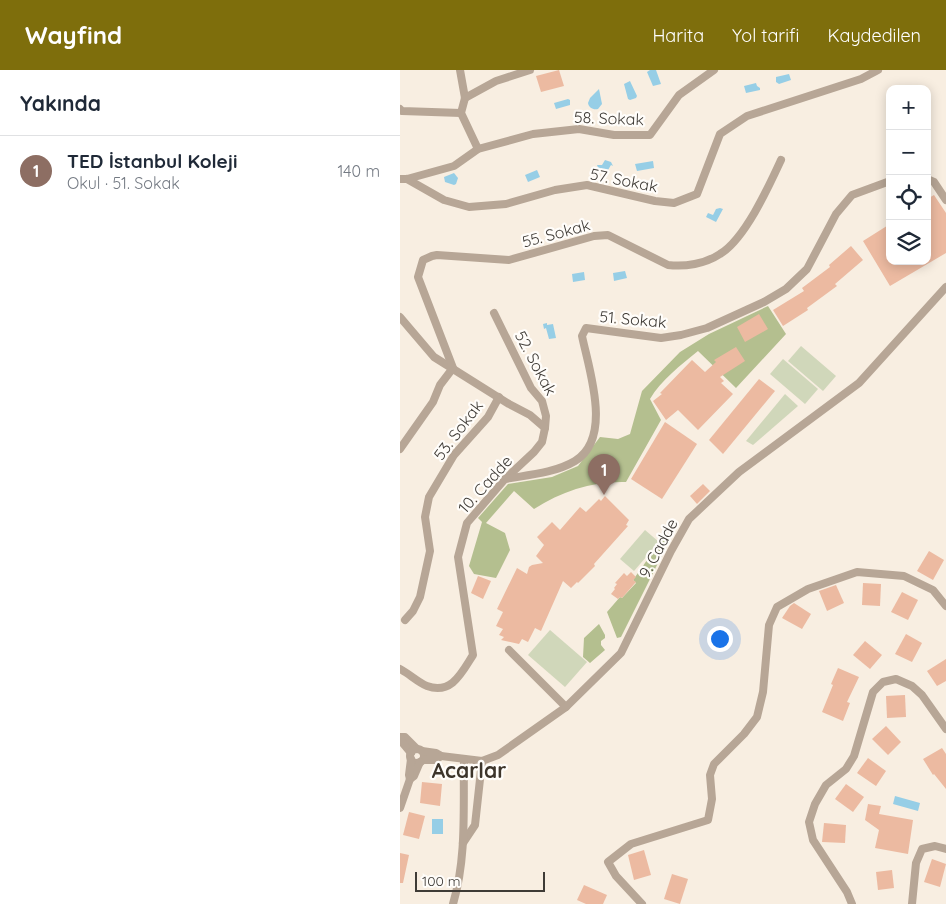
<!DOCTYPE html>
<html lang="tr">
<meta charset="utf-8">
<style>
:root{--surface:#fff;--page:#f6f6f7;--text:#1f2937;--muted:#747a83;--line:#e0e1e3;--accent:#7e6e0c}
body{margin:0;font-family:Quicksand,sans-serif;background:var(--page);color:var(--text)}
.controls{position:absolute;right:15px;top:15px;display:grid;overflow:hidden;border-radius:10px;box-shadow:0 2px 12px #0003}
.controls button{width:45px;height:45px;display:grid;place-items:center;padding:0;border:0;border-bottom:1px solid var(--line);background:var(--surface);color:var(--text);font:25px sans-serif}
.scale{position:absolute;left:15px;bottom:12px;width:130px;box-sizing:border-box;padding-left:5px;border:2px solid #3f3b36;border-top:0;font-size:14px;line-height:18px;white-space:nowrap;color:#3f3b36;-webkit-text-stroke:4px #fffdfa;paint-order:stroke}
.you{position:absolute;left:319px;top:568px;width:18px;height:18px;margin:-12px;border:4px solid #fff;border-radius:50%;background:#1a73e8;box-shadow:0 0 0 8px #1a73e833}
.badge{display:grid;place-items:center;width:32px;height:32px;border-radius:50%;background:var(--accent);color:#fff;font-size:16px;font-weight:700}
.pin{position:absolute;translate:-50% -41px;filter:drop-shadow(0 1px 2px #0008)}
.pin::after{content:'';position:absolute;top:26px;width:18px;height:15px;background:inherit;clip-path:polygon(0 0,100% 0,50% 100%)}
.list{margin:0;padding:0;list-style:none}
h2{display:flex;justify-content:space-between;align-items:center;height:65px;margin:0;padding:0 20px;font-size:21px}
h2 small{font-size:16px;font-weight:400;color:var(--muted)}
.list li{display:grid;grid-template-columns:32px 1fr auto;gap:15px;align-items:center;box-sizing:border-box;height:70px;padding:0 20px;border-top:1px solid var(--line)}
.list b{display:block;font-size:19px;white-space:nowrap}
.list p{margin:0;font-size:16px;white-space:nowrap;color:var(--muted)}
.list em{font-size:16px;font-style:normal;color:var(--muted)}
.icon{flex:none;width:28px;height:28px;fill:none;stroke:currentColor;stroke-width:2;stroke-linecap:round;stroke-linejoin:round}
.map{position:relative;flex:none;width:546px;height:834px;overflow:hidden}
header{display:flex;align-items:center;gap:30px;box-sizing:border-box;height:70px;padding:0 25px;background:var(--accent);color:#fff}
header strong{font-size:24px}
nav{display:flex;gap:28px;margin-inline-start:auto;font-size:18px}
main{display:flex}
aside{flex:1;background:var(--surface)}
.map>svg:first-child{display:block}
.green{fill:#d0d7ba}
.forest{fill:#b4bf8f}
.water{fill:#96cee6}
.building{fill:#ecbaa1}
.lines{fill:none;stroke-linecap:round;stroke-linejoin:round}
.street{stroke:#b7a696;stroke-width:8}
.labels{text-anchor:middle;stroke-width:4.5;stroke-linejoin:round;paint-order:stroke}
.street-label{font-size:16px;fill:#3f3b36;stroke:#fffdfa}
.district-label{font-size:21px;font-weight:bold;fill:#3d352b;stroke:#fffdfa}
</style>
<header>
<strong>Wayfind</strong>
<nav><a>Harita</a><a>Yol tarifi</a><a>Kaydedilen</a></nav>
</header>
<main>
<aside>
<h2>Yakında<small></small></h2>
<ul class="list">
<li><span class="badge" style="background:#8d6e63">1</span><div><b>TED İstanbul Koleji</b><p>Okul · 51. Sokak</p></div><em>140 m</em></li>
</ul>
</aside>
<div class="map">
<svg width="546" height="834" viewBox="0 0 546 834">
<rect width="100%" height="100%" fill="#f8eee1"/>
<!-- green -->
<g class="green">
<polygon points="401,276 436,306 423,321 388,291"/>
<polygon points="383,289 418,319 405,334 370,304"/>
<polygon points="385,324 398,336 353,375 346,371"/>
<polygon points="245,460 259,472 234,501 220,489"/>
<polygon points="150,560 187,592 165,617 128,585"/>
</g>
<!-- forest -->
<g class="forest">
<path d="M368,236L386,264L336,318L298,281C281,295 261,310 250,329L261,350L226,412C193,411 162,421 134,439L114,421L86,453L105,463L110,480L96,508L74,504L69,496L82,452L78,448L108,414L152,407L178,396L200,367L218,369L230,364L242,321L280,282L309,264Z"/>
<polygon points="264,466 271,467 221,567 217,568 207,542 220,527 222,528 236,513 233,510"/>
<polygon points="199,554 205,565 205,568 201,571 201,575 205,580 190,593 183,587 184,568"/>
</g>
<!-- water -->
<g class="water">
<polygon points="250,0 256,0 261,14 253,16 247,2"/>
<polygon points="389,4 391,10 379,14 376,12 376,7"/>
<polygon points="230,11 237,26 236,28 230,30 228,29 224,14"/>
<polygon points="356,13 357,16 360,18 360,20 346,23 344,16"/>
<path d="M199,19L202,34L198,39C193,40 189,38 188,33L190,28Z"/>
<polygon points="168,29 170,30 170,35 156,39 154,33"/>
<polygon points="205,90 211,92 213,96 211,95 208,100 199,100 197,95 202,95"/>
<polygon points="253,91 254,98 237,101 235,94"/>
<polygon points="137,100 140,107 128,112 125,105"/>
<polygon points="54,103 58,108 56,114 54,115 45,112 44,107"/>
<polygon points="320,138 323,139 316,152 306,147 308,143 313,145 316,139"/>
<polygon points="225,201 227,208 214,211 213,203"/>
<polygon points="184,202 185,210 173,212 172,204"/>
<polygon points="147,253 147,255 153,254 156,268 149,269 146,258 144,259 143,254"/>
<polygon points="495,726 520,733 518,741 493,734"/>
<rect x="32" y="749" width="11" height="15"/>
</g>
<!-- building -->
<g class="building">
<polygon points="159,0 164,16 141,22 136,6"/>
<polygon points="534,125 546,143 546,183 490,216 463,171 490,154 490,191 527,191 527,129"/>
<polygon points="451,176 463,190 435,214 437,216 407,238 408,240 383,256 373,240 404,221 402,218 430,197 429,195"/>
<polygon points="359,244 368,259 345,272 337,257"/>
<polygon points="336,277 345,291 320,307 324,311 321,313 333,324 298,360 278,340 266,350 253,331 262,324 260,323 292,290 305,302 316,292 314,290"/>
<polygon points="359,309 375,321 323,384 309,370"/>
<polygon points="265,352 297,374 262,429 231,409"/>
<polygon points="303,414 310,421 297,434 290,426"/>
<polygon points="205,426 229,450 226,455 228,456 194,494 195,496 178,513 177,512 171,518 163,511 141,561 135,558 128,572 122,569 119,574 101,570 104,567 99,565 103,559 96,556 103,542 97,539 117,498 127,504 129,497 132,495 143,493 136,486 144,475 137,467 152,452 160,460 180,437 186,442 199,429 201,431"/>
<polygon points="529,481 544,490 533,510 517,501"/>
<polygon points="231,502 236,507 233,510 236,512 222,528 220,527 218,529 211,524 215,519 214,518 217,514 215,513 224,503 227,506"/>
<polygon points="78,506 91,511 83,529 71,523"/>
<polygon points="463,513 481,514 480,536 462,535"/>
<polygon points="436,515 444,533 427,541 419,521"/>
<polygon points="502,522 518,530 508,550 491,542"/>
<polygon points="394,533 411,544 402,559 382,548 390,536"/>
<polygon points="506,564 522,573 512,592 495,584"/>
<polygon points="465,571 482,585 470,599 453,585"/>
<polygon points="546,589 546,611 537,616 527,601"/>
<polygon points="438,598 459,607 447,632 450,633 443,651 422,642 433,615 431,614"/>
<polygon points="505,625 506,647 487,648 486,626"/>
<polygon points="486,656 501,672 488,685 472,669"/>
<polygon points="542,678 546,684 546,719 534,704 533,705 523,689"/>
<polygon points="468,688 486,701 476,716 457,703"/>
<polygon points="22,712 42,714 40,736 20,733"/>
<polygon points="446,714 464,727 453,742 435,729"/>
<polygon points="468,734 481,736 479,744 513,750 508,784 475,778 479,760 465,750"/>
<polygon points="9,742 25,746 19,769 3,765"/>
<polygon points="424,753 446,755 445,773 422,772"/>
<polygon points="244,780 251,805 234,810 228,785"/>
<polygon points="0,783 9,785 3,813 0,813"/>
<polygon points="532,789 546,794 540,817 524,812"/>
<polygon points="492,800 494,818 478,820 476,802"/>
<polygon points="272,804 288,809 280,834 264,829"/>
<polygon points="184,815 207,825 203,834 186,834 177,830"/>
</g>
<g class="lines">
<!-- street -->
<g class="street">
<polyline points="60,0 65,28 61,43 78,79"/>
<polyline points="65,28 96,11 130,0"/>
<polyline points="0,39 2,41 61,43"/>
<polyline points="0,109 7,109 54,96 78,79 133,64 179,59 214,65 250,65 279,25 314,0"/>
<polyline points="7,109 44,130 69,137 106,134 155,120 187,115 255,131 274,133 297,124 320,64 347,46 461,9 478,0"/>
<polyline points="527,109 534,112 546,130"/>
<polyline points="94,243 131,318 142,331 146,346 145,358"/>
<path d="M0,247L34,287L109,334L130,345L145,358L142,372L134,382L105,409L67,453L58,487L73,585C62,602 52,625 27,616C19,613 8,603 0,599"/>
<path d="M0,379L33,332L40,315L53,298L18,207L23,190L32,186L37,185L109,190L194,166L208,165L268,195C285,197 305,194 320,184C345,169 369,116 381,90"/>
<path d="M105,409C128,405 155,403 175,391C213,368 189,300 182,266L186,258L261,268L281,265L307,258L364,232L386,219L407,199L436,144L452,125L490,111"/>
<polyline points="5,550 13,541 20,527 30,481 25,447 29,427 54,385 88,347 99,327"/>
<polyline points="109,580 166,637"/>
<polyline points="0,667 5,667 17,679"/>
<polyline points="0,667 1,671 11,683"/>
<circle cx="17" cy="686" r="7"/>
<polyline points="22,681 36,683 41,686 82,691 98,685 166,637 221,583 271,481 289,449 339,402 459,313 546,217"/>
<polyline points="23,690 36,690 41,686"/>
<polyline points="10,709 14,706 20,692"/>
<polyline points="0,738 10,709 9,705 11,689"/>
<polyline points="63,773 75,755 82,691"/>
<path d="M53,834C67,787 63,737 64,689"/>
<polyline points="242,834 216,806 208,792 231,774 308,750 312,729 310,705 314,694 344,664 357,647 363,622 369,555 377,537 408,519 457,502 504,506 533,520 546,536"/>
<polyline points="452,834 447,822 413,770 409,752 415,734 426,715 446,699 454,686 473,622 483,612 496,609 512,616 522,625 546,659"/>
<polyline points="512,834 516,793 522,779 535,776 546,779"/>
</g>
</g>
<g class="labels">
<!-- street labels -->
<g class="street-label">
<text transform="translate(209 48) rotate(2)" y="6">58. Sokak</text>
<text transform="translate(224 110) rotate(11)" y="6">57. Sokak</text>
<text transform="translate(156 163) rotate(-15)" y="6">55. Sokak</text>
<text transform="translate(233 249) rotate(5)" y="6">51. Sokak</text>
<text transform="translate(136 293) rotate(62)" y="6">52. Sokak</text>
<text transform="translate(58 360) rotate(-53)" y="6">53. Sokak</text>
<text transform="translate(85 414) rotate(-48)" y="6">10. Cadde</text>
<text transform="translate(258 478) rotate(-62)" y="6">9. Cadde</text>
</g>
<!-- district labels -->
<g class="district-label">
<text x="69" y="708">Acarlar</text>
</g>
</g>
</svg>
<div class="controls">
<button>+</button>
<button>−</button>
<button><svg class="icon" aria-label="locate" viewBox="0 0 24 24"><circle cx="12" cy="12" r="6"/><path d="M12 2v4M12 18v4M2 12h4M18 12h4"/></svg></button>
<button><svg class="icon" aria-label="layers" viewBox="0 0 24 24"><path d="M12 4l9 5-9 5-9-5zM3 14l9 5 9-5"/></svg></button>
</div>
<div class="scale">100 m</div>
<div class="you"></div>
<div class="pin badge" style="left:204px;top:425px;background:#8d6e63">1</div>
</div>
</main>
